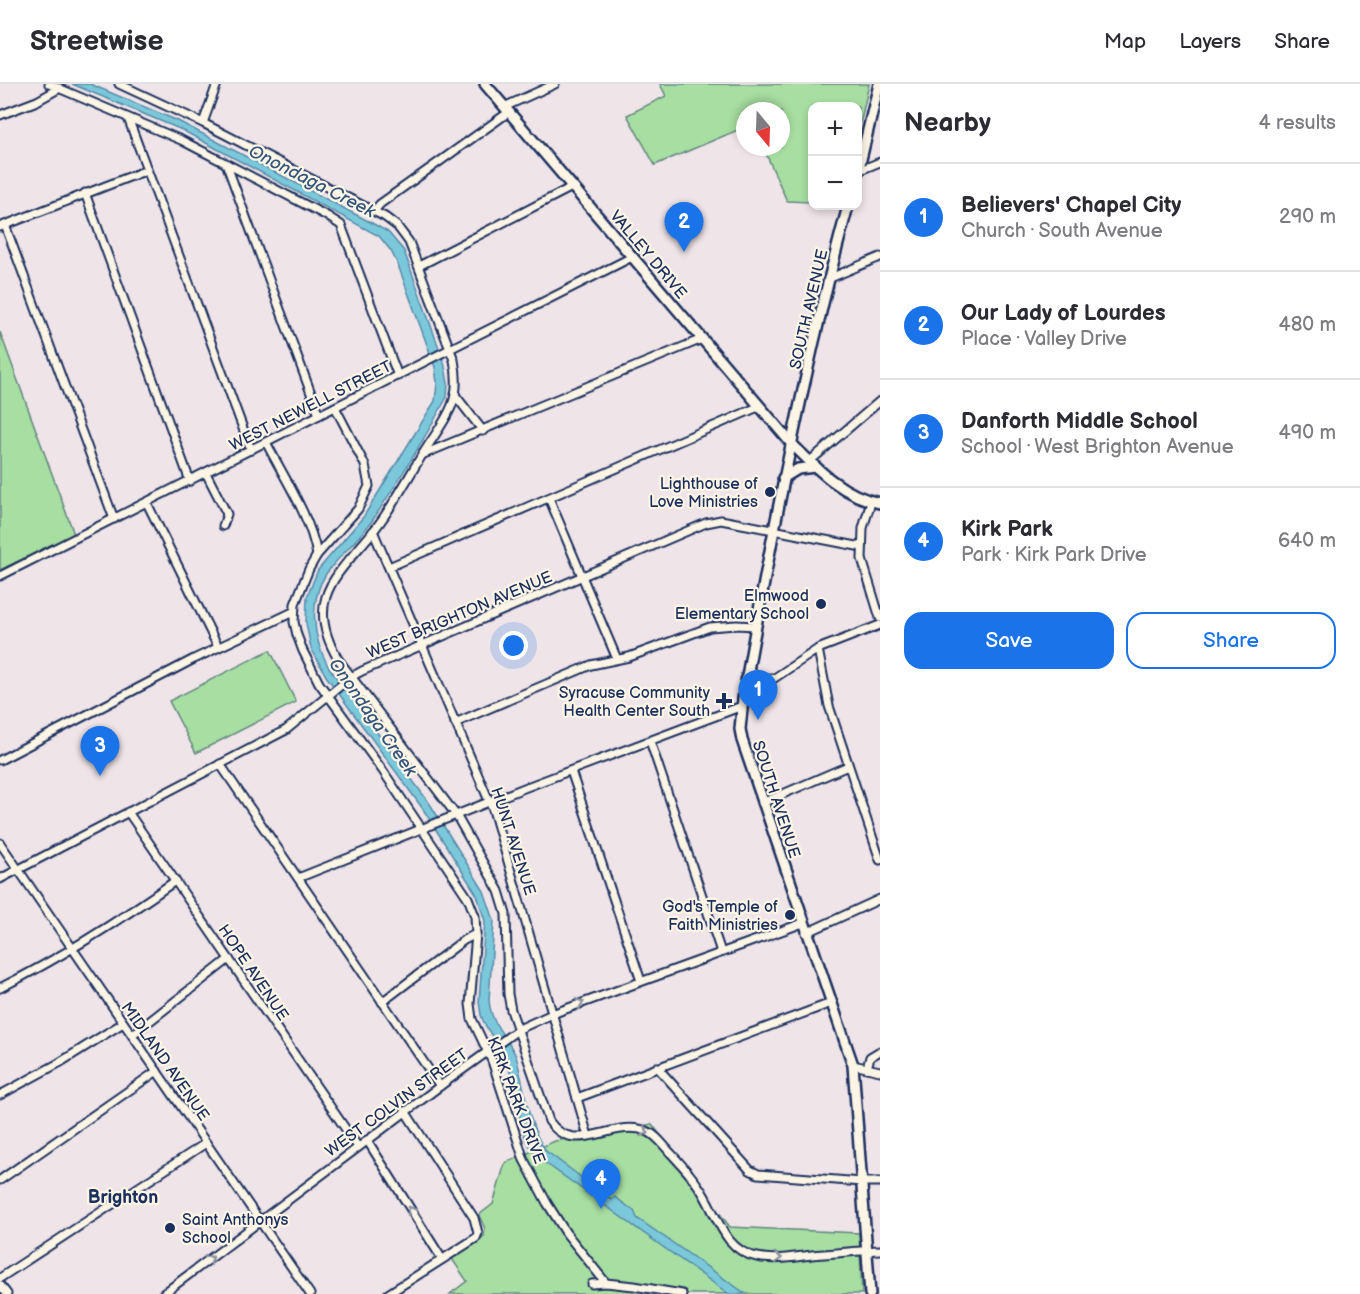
<!DOCTYPE html>
<meta charset="utf-8">
<style>
:root{--surface:#fff;--page:#f2f2f3;--text:#2b2b33;--muted:#7c7c81;--line:#e1e1e2;--accent:#1a73e8}
body{margin:0;font-family:"Balsamiq Sans",sans-serif;background:var(--page);color:var(--text)}
.controls{position:absolute;right:18px;top:18px;display:grid;overflow:hidden;border-radius:12px;box-shadow:0 3px 9px #0003}
.controls button{width:54px;height:54px;display:grid;place-items:center;padding:0;border:0;border-bottom:2px solid var(--line);background:var(--surface);color:var(--text);font:30px sans-serif}
.compass{position:absolute;left:736px;top:18px;width:54px;height:54px;border-radius:50%;background:var(--surface);box-shadow:0 3px 9px #0003;rotate:161deg}
.you{position:absolute;left:514px;top:562px;width:21px;height:21px;margin:-15px;border:4px solid #fff;border-radius:50%;background:#1a73e8;box-shadow:0 0 0 9px #1a73e833}
.badge{display:grid;place-items:center;width:39px;height:39px;border-radius:50%;background:var(--accent);color:#fff;font-size:20px;font-weight:700}
.pin{position:absolute;translate:-50% -50px;filter:drop-shadow(0 2px 3px #0008)}
.pin::after{content:'';position:absolute;top:32px;width:21px;height:18px;background:inherit;clip-path:polygon(0 0,100% 0,50% 100%)}
.list{margin:0;padding:0;list-style:none}
h2{display:flex;justify-content:space-between;align-items:center;height:78px;margin:0;padding:0 24px;font-size:26px}
h2 small{font-size:20px;font-weight:400;color:var(--muted)}
.list li{display:grid;grid-template-columns:39px 1fr auto;gap:18px;align-items:center;box-sizing:border-box;height:108px;padding:0 24px;border-top:2px solid var(--line)}
.list b{display:block;font-size:22px;white-space:nowrap}
.list p{margin:0;font-size:20px;white-space:nowrap;color:var(--muted)}
.list em{font-size:20px;font-style:normal;color:var(--muted)}
.actions{display:flex;gap:12px;padding:18px 24px}
.actions a{flex:1;padding:14px 0;border:2px solid var(--accent);border-radius:18px;text-align:center;font-size:21px;color:var(--accent)}
.actions .main{background:var(--accent);color:#fff}
.map{position:relative;flex:none;width:880px;height:1210px;overflow:hidden}
header{display:flex;align-items:center;gap:36px;box-sizing:border-box;height:84px;padding:0 30px;background:var(--surface);border-bottom:2px solid var(--line)}
header strong{font-size:28px}
nav{display:flex;gap:33px;margin-inline-start:auto;font-size:21px}
main{display:flex}
aside{flex:1;background:var(--surface)}
.map>svg:first-child{display:block}
.green{fill:#a7dea1;stroke:#618680;stroke-width:1.5}
.water{fill:#7cc8db;stroke:#558ba9;stroke-width:1.5}
.lines{fill:none;stroke-linecap:round;stroke-linejoin:round}
.minor-casing{stroke:#1b2f5e;stroke-width:11}
.major-casing{stroke:#1b2f5e;stroke-width:14}
.minor{stroke:#fcf5e5;stroke-width:7}
.major{stroke:#fcf5e5;stroke-width:9}
.oneway{stroke:#8c92a2}
.poi-dot{fill:#1b2f5e;stroke:#fcf5e5;stroke-width:2}
.labels{text-anchor:middle;stroke-width:4.5;stroke-linejoin:round;paint-order:stroke}
.street-label{font-size:16px;fill:#1b2f5e;stroke:#fcf5e5}
.poi-label{font-size:16px;fill:#1b2f5e;stroke:#fcf5e5;text-anchor:end}
.water-label{font-size:18px;font-style:italic;fill:#33557d;stroke:#fcf5e5}
.neighbourhood-label{font-size:18px;font-weight:bold;fill:#1b2f5e;stroke:#fcf5e5}
</style>
<header>
<strong>Streetwise</strong>
<nav><a>Map</a><a>Layers</a><a>Share</a></nav>
</header>
<main>
<div class="map">
<svg width="880" height="1210" viewBox="0 0 880 1210">
<rect width="100%" height="100%" fill="#efe4e8"/>
<filter id="ink" filterUnits="userSpaceOnUse"><feTurbulence type="fractalNoise" baseFrequency=".0167" numOctaves="2"/><feDisplacementMap in="SourceGraphic" scale="12" xChannelSelector="R" yChannelSelector="G"/><feConvolveMatrix kernelMatrix="1 2 1 2 8 2 1 2 1" color-interpolation-filters="sRGB"/></filter>
<g filter="url(#ink)">
<!-- green -->
<g class="green">
<polygon points="660,0 869,0 858,50 858,22 812,22 812,118 787,117 763,63 781,63 781,27 745,27 745,43 655,81 627,31 666,12"/>
<polygon points="0,248 74,450 0,486"/>
<polygon points="270,566 296,618 196,669 169,617"/>
<polygon points="652,1040 730,1143 859,1149 862,1210 450,1210 467,1197 452,1175 484,1152 485,1145 479,1131 493,1120 505,1079 555,1057"/>
</g>
<!-- water -->
<path class="water" d="M72,0H90L178,37L370,138L388,148L404,167L444,278L448,299L447,313C425,354 400,395 374,434C360,455 340,470 326,490C308,518 313,554 328,582L430,720L484,807L494,836L489,917C492,942 504,949 515,970C518,977 519,985 521,993C527,1018 530,1045 546,1067L612,1116L615,1113L634,1127L637,1134L746,1210H729L537,1073L527,1058L523,1048L508,979L484,939L481,931L479,918L485,837L477,811L423,725L326,592L311,564L306,539L307,513L318,486L364,432L435,317L437,299L435,283L398,181L391,167L379,152L182,46Z"/>
<g class="lines">
<defs>
<g id="minor">
<polyline points="49,0 181,56 327,132 341,141 398,292"/>
<path d="M119,0L203,39L385,133L397,142L409,158L454,276C457,291 458,306 452,321C446,337 433,353 424,368C408,393 394,421 375,445C339,490 302,514 338,575L456,731L499,807L506,830L508,910L511,926L549,1037C574,1074 613,1034 646,1047C655,1050 661,1058 667,1065C678,1077 690,1089 699,1103C717,1128 722,1166 757,1173C775,1177 794,1173 812,1171C835,1169 857,1167 880,1166"/>
<polyline points="504,23 555,0"/>
<polyline points="0,31 37,17 60,4"/>
<polyline points="128,34 251,366"/>
<polyline points="203,39 217,0"/>
<polyline points="226,79 319,331"/>
<polyline points="858,87 880,78"/>
<polyline points="85,109 190,397"/>
<polyline points="374,127 380,120 509,28"/>
<polyline points="5,141 114,435"/>
<polyline points="0,143 147,86"/>
<polyline points="419,182 572,103"/>
<polyline points="828,195 880,173"/>
<polyline points="455,311 483,347"/>
<polyline points="335,323 365,381 369,402 358,425 317,471 309,485 295,520 294,538 297,551 303,567 319,599 383,687 468,814 475,832 476,850 470,920 472,935 492,977 524,1076 547,1119 566,1149 606,1199 634,1202 682,1210"/>
<path d="M266,358C284,394 310,431 317,471"/>
<polyline points="424,370 702,255"/>
<polyline points="810,377 880,317"/>
<polyline points="206,389 227,430 223,442"/>
<polyline points="549,414 617,575"/>
<polyline points="871,418 863,444 862,475 880,534"/>
<polyline points="147,419 218,563"/>
<polyline points="373,447 493,726 588,1052"/>
<polyline points="389,483 758,323"/>
<polyline points="0,492 632,173"/>
<polyline points="818,565 829,622 880,776"/>
<path d="M748,584C755,593 760,595 771,594"/>
<polyline points="743,615 818,565 880,541"/>
<polyline points="455,639 591,581 629,573 710,543 736,541 756,542"/>
<polyline points="650,657 721,868"/>
<polyline points="0,676 194,575 293,528"/>
<polyline points="220,680 440,1002"/>
<polyline points="571,687 641,897"/>
<polyline points="762,719 848,682"/>
<polyline points="128,728 358,1063"/>
<polyline points="0,759 310,1210"/>
<polyline points="298,794 524,704 742,622"/>
<polyline points="0,795 286,646 351,593 362,587 706,439 721,436 862,463"/>
<polyline points="806,849 880,815"/>
<path d="M0,904C62,873 119,837 175,797"/>
<polyline points="382,918 464,856 476,850"/>
<polyline points="132,951 229,875"/>
<polyline points="853,981 880,987"/>
<polyline points="657,983 750,1086 758,1090 862,1098 880,1098"/>
<polyline points="867,984 870,973 880,967"/>
<polyline points="0,1011 59,979 123,939"/>
<polyline points="577,1014 831,919"/>
<polyline points="367,1056 442,1175"/>
<polyline points="0,1096 157,987"/>
<polyline points="0,1194 206,1059"/>
<polyline points="592,1200 606,1199"/>
<polyline points="0,1201 7,1210"/>
<polyline points="163,1210 440,1002 519,945 552,930 803,839"/>
<polyline points="388,1210 476,1154 478,1149 474,1134 405,1027"/>
</g>
<g id="major">
<path d="M485,0L791,359C816,384 844,413 880,419"/>
<polyline points="858,88 879,0"/>
<path d="M848,122C804,284 772,449 743,615L740,645L742,656L853,981L870,1210"/>
<polyline points="783,394 798,385 816,383"/>
</g>
</defs>
<!-- minor casing -->
<use href="#minor" class="minor-casing"/>
<!-- major casing -->
<use href="#major" class="major-casing"/>
<!-- minor -->
<use href="#minor" class="minor"/>
<!-- major -->
<use href="#major" class="major"/>
</g>
<!-- one-way arrows -->
<defs><path id="oneway-chevron" d="M-2-3.5L2.5 0L-2 3.5" fill="none" stroke-width="1.6" stroke-linecap="round" stroke-linejoin="round" transform="scale(1.5)"/></defs>
<g class="oneway">
<use href="#oneway-chevron" transform="translate(580 919) rotate(-20)"/>
<use href="#oneway-chevron" transform="translate(645 1048) rotate(21)"/>
<use href="#oneway-chevron" transform="translate(411 1126) rotate(-122)"/>
<use href="#oneway-chevron" transform="translate(778 1174) rotate(-1)"/>
<use href="#oneway-chevron" transform="translate(210 1175) rotate(-37)"/>
</g>
</g>
<!-- markers -->
<g class="poi-dot">
<circle cx="770" cy="408" r="6"/>
<circle cx="821" cy="520" r="6"/>
<path d="M721 608h6v6h6v6h-6v6h-6v-6h-6v-6h6z"/>
<circle cx="790" cy="831" r="6"/>
<circle cx="170" cy="1144" r="6"/>
</g>
<g class="labels">
<!-- street labels -->
<g class="street-label">
<text transform="translate(649 170) rotate(50)" y="6">VALLEY DRIVE</text>
<text transform="translate(808 225) rotate(-77)" y="6">SOUTH AVENUE</text>
<text transform="translate(310 321) rotate(-27)" y="6">WEST NEWELL STREET</text>
<text transform="translate(459 530) rotate(-23)" y="6">WEST BRIGHTON AVENUE</text>
<text transform="translate(777 715) rotate(72)" y="6">SOUTH AVENUE</text>
<text transform="translate(514 757) rotate(72)" y="6">HUNT AVENUE</text>
<text transform="translate(254 888) rotate(56)" y="6">HOPE AVENUE</text>
<text transform="translate(166 977) rotate(55)" y="6">MIDLAND AVENUE</text>
<text transform="translate(517 1016) rotate(69)" y="6">KIRK PARK DRIVE</text>
<text transform="translate(396 1018) rotate(-36)" y="6">WEST COLVIN STREET</text>
</g>
<!-- poi labels -->
<g class="poi-label">
<text x="758" y="405">Lighthouse of<tspan x="758" dy="18">Love Ministries</tspan></text>
<text x="809" y="517">Elmwood<tspan x="809" dy="18">Elementary School</tspan></text>
<text x="710" y="614">Syracuse Community<tspan x="710" dy="18">Health Center South</tspan></text>
<text x="778" y="828">God's Temple of<tspan x="778" dy="18">Faith Ministries</tspan></text>
<text x="182" y="1141" text-anchor="start">Saint Anthonys<tspan x="182" dy="18">School</tspan></text>
</g>
<!-- water labels -->
<g class="water-label">
<text transform="translate(312 97) rotate(27)" y="6">Onondaga Creek</text>
<text transform="translate(373 633) rotate(55)" y="6">Onondaga Creek</text>
</g>
<!-- neighbourhood labels -->
<g class="neighbourhood-label">
<text x="123" y="1119">Brighton</text>
</g>
</g>
</svg>
<div class="controls">
<button>+</button>
<button>−</button>
</div>
<svg class="compass" viewBox="-18 -18 36 36"><path d="M0-13l5 13h-10z" fill="#e53935"/><path d="M0 13l5-13h-10z" fill="#7c7c81"/></svg>
<div class="you"></div>
<div class="pin badge" style="left:758px;top:636px">1</div>
<div class="pin badge" style="left:684px;top:168px">2</div>
<div class="pin badge" style="left:100px;top:692px">3</div>
<div class="pin badge" style="left:601px;top:1125px">4</div>
</div>
<aside>
<h2>Nearby<small>4 results</small></h2>
<ul class="list">
<li><span class="badge">1</span><div><b>Believers' Chapel City</b><p>Church · South Avenue</p></div><em>290 m</em></li>
<li><span class="badge">2</span><div><b>Our Lady of Lourdes</b><p>Place · Valley Drive</p></div><em>480 m</em></li>
<li><span class="badge">3</span><div><b>Danforth Middle School</b><p>School · West Brighton Avenue</p></div><em>490 m</em></li>
<li><span class="badge">4</span><div><b>Kirk Park</b><p>Park · Kirk Park Drive</p></div><em>640 m</em></li>
</ul>
<div class="actions"><a class="main">Save</a><a>Share</a></div>
</aside>
</main>
